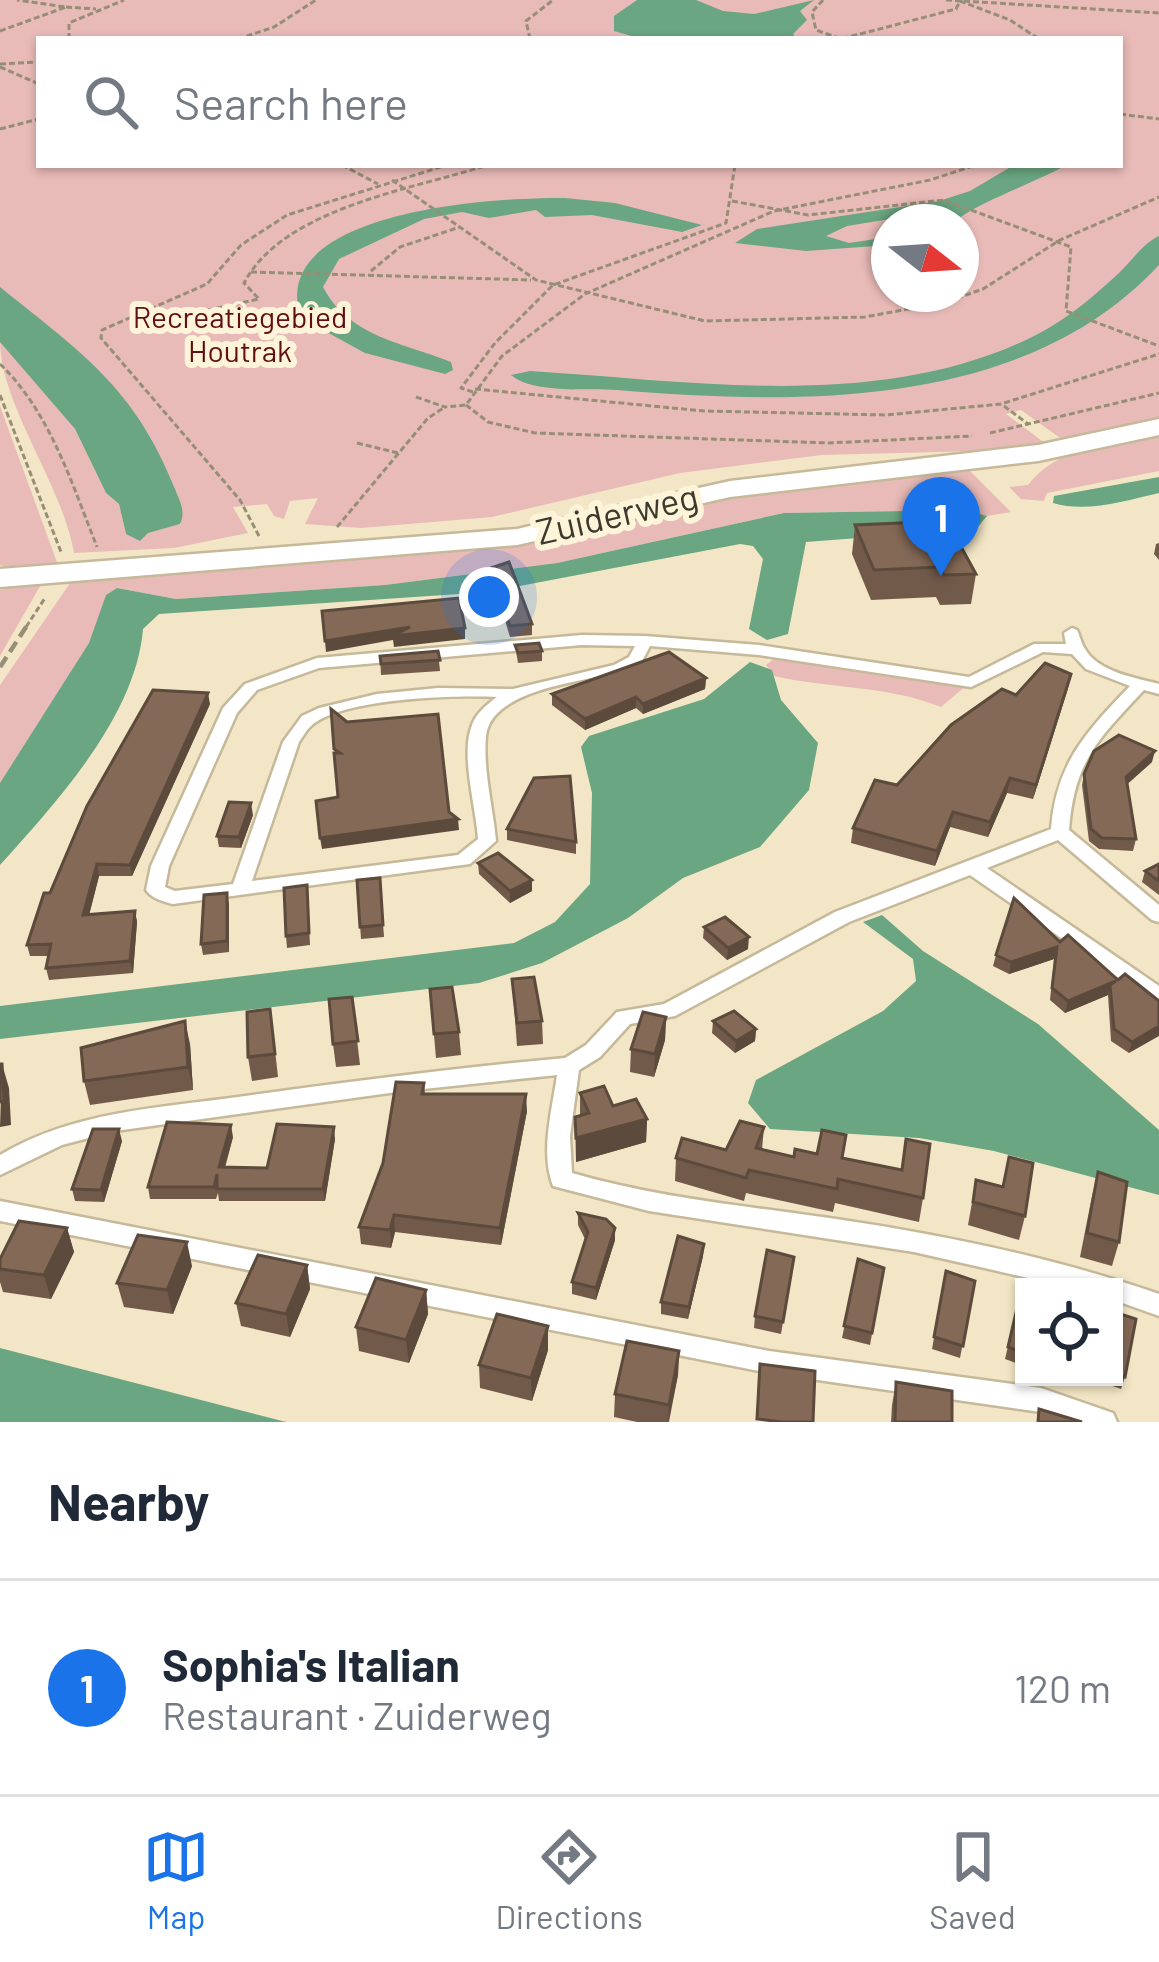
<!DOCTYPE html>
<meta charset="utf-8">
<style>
:root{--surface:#fff;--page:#f2f2f3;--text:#1f2937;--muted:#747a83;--line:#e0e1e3;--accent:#1a73e8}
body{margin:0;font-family:Barlow,sans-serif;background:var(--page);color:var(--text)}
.controls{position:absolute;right:36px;bottom:36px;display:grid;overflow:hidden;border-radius:0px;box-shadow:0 3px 9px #0004}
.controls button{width:108px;height:108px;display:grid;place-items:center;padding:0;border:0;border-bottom:3px solid var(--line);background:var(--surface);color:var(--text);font:60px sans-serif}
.compass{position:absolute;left:871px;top:204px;width:108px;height:108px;border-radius:50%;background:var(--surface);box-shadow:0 3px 9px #0004;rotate:107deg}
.you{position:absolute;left:489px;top:597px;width:42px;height:42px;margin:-30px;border:9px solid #fff;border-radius:50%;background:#1a73e8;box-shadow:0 0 0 18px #1a73e833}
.badge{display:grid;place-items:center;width:78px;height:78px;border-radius:50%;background:var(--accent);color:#fff;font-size:39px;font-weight:700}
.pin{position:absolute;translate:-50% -99px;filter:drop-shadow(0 3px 6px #0008)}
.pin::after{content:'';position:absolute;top:63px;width:42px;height:36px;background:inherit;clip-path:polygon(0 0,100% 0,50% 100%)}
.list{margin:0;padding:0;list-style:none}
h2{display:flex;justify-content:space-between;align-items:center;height:156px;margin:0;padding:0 48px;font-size:51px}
h2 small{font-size:39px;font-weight:400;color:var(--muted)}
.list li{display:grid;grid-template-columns:78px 1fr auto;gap:36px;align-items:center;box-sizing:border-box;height:216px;padding:0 48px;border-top:3px solid var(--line)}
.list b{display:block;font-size:45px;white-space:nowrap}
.list p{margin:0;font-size:39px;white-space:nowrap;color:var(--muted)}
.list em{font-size:39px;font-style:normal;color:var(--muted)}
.icon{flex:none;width:66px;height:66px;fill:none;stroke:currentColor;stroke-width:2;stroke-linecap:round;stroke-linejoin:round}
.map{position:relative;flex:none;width:1159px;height:1422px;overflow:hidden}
.search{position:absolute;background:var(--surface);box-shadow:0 3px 9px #0004;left:36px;right:36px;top:36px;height:132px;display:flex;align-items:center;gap:30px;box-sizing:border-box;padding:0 42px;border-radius:0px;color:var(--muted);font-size:45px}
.sheet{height:372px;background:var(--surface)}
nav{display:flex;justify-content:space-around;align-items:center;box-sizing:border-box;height:168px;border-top:3px solid var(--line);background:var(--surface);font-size:33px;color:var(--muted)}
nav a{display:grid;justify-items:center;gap:6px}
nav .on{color:var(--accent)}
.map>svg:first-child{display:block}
.green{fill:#e9bbb8;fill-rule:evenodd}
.water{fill:#6aa681}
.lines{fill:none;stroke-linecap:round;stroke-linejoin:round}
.service-casing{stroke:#c5b99a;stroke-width:5}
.minor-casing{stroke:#c5b99a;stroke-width:5}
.path-far1{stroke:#978e78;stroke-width:3;stroke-dasharray:6 3;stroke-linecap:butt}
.path{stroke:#978e78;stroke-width:4.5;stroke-dasharray:12 6;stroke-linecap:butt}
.service{fill:#fff;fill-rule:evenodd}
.minor{fill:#fff;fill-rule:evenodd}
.wall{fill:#725a4a}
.shaded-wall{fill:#5c4a3c}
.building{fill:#846956;stroke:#5c4a3c;stroke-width:3}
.labels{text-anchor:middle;stroke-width:12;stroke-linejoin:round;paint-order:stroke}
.far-park-label{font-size:30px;fill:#610f15;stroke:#fef4da}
.street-label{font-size:36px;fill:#3e392d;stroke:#fef4da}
</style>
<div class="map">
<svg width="1159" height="1422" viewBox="0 0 1159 1422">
<rect width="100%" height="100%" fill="#f3e6c6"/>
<!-- green -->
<g class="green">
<path d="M0,0H1159V418L1063,440L1021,410L1006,414L1053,449L822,455L680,473L492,517L361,528L305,524L318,498L290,501L284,519L274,516L267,504L233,507L248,533L174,548L74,553C63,486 0,404 0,341L75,429L106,493L119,504L126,534L181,524L0,311ZM39,39H1120V165H39ZM889,222H961V294H889Z"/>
<polygon points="0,406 58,565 19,571 0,565"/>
<path d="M1159,430V471L1047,493L1044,501L1021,499L1009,487L1028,485C1056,447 1116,441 1159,430Z"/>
<polygon points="944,469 968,469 1011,512 987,516 965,510 784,513 557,563 385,585 176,599 117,588 106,595 90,643 0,783 0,685 75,576 491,546 675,503"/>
<polygon points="43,581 0,656 0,590"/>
<path d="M776,657L967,685L941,707C886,685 831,689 774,676L766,665Z"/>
</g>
<!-- water -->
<g class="water">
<polygon points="637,0 696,0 723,11 754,14 814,0 800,11 807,20 793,34 796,39 642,39 614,31 614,16"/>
<path d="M1014,165H1066C1042,180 966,207 956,222L921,214L847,226L826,236L849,243L889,237V245L806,251L735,243L757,229L939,201L970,191Z"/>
<path d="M565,198L615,203L702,225L682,232L592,215L545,217L536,210L489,218L462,212L424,219L339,259L323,287C349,337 404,343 451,362L453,370L445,374L365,353L301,318C264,209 502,197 565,198Z"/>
<path d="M1159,236V265C1024,410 801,405 617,390C589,388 532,394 511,375L530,371C695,381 884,413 1038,334C1070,317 1094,296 1119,273C1133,260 1142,244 1159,236Z"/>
<path d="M0,287C83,354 134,387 175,489C180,502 186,511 180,524L148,533L140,541L126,534L119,504L106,493L75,429L0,342Z"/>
<path d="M1159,477V493C1125,501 1086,513 1053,503L1054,496Z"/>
<path d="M965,510L987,516L976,529L806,542L788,634L767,640L749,629L763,559L753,546L740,544L489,592L159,614L143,629C136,716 56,803 0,865V783L89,643L106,595L117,588L176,599L385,585L557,563L784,513Z"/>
<polygon points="750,662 772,670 781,700 818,743 809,790 760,847 683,878 628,918 542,963 479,983 0,1039 0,1006 514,943 555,922 590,884 592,793 581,747 589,736 704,699"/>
<polygon points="882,915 923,951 1038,1024 1159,1130 1159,1195 994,1151 919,1138 770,1129 748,1103 756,1080 883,1011 916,981 913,959 863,922"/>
<polygon points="0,1348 282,1421 287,1422 0,1422"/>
</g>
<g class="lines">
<defs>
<g id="service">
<path d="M1072,628L1077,630C1080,636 1081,643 1085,649C1098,672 1136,678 1159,684V694L1144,690C1099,738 1074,761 1069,830L1159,905V922L1152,920L1058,840L987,868L1159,986V1003L1152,1001L970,875L849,922L675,1016L630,1024L600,1057L579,1070L570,1136L572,1173C658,1198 747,1206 836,1219C945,1235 1055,1258 1159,1294V1316L1114,1300V1287H1068L914,1252L649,1211L553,1186C540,1152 552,1110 557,1075L404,1091L115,1131L62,1145L0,1175V1155C72,1112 156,1108 238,1097C347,1082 455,1068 565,1058L586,1045L617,1012L664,1004L835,912L1051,829C1056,763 1086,732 1130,686L1086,669L1072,654L1043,652L971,687L759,655L650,646L641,663L626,671C588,681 491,688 486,736C483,771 493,807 496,841L470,864L173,904C164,902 151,898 146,890L151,866L223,708L245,684L317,658L582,635L645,636L759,645L969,677L1034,644H1066L1064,633ZM582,645L635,646L629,657L614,665L513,689L438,688L377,694L319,708L302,716L283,742L233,884L175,891L165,887L169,866L237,713L257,690L319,668ZM497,697C485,706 475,714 471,728C461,757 476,808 478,839L458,855L252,881L299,742C302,738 307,729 311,726C341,698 455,695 497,697Z"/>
<polygon points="0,1201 769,1351 1041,1388 1113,1413 1117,1422 1070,1422 1041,1412 769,1373 0,1221"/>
</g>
<polygon id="minor" points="1159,419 1159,435 1038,461 730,497 517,545 0,587 0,569 517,529 730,481 1038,445"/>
</defs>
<!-- service casing -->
<use href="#service" class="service-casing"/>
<!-- minor casing -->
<use href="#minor" class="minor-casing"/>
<!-- path-far1 -->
<g class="path-far1">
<polyline points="823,0 812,12 816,30 841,39 956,9 960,1 1010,20 1039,39"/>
<polyline points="946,0 1159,13"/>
<polyline points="66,7 96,9"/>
<polyline points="0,31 66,7 17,0"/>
<polyline points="69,39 69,23 124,0"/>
<polyline points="238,39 274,27 316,0"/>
<polyline points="530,39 526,21 553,0"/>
<polyline points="0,64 39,62"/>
<polyline points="0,67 39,84"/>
<polyline points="1120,114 1159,119"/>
<polyline points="0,129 39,119"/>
<polyline points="342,165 378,184"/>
<polyline points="392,180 536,280 705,321 865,317 946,302 983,289 1060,240 1159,197"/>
<polyline points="732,201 808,215 944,200 1071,247 1066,311 1159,346"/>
<polyline points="371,271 400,247 460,227"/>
<polyline points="251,272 531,280"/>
<path d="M190,314L259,299L244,283C284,208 410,190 488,165"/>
<path d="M0,364C50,412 72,484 97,547"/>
<polyline points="475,389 704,411 886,415 1001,404 1159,354"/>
<polyline points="473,392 461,388 495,343 553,285 726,223 735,165"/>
<polyline points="0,395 61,552"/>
<polyline points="416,397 445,407 466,405 502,356 585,294 774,211 930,180 976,165"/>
<polyline points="466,405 488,422 535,433 829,443 972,436"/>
<polyline points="1004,406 1028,424"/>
<polyline points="990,433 1159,393"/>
<polyline points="357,443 398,453"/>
<polyline points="337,527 428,418 445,407"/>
<polyline points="259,536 240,500 101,338 102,330 207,284 241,245 287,215 447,165"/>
<polyline points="26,627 45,598"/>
</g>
<!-- path -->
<polyline class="path" points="0,667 28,624"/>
<!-- service -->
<use href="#service" class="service"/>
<!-- minor -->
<use href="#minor" class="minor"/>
</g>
<!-- wall -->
<g class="wall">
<polygon points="855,525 976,574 971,604 940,605 936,597 871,600 852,554"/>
<polygon points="1159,543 1159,560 1154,554 1156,544"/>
<polygon points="491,568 532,624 532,635 510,637 492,578"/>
<polygon points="515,645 542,651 542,661 518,663"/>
<polygon points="438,651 440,671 381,675 380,656"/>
<polygon points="706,678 705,689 643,714 636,708 585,730 552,705 552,694"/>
<polygon points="1068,688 1033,799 1007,793 988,837 950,827 935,866 851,843 853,828 897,785 1016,695"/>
<polygon points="210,704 132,876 99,876 89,915 135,911 137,922 133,973 49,980 46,968 49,956 30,956 27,945 50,893"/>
<polygon points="1152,762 1127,784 1136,839 1133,851 1099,849 1089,841 1082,785 1084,774"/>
<polygon points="253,815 241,848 219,847 217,836"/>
<polygon points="507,829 576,842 576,854 507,840"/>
<polygon points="478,863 532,880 532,891 510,903 479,874"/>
<polygon points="1159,864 1159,895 1142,882 1145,871"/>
<polygon points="380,878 384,937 361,939 357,880"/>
<polygon points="307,885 310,945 287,948 286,936"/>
<polygon points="229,904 229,952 203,955 201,944"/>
<polygon points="704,927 748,949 727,960 703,938"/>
<polygon points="1060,942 1118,980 1159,1001 1129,1053 1111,1041 1108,995 1065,1013 1050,1000 1054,959 1009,974 993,966 996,955"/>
<polygon points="512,979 542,1021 543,1044 517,1046"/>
<polygon points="430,989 459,1032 461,1055 436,1058"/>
<polygon points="352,997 360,1065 336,1067 333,1044"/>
<polygon points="666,1017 665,1040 654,1077 630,1072 631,1049"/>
<polygon points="713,1021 756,1029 755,1041 735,1053 712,1033"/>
<polygon points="273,1032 278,1077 252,1081 248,1057"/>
<polygon points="190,1044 193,1090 90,1105 84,1081"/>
<polygon points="424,1083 425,1094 527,1111 501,1245 395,1232 391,1248 361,1244 359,1227"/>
<polygon points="580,1093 647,1119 646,1142 576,1162 575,1117 580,1116"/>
<polygon points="764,1127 762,1150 794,1157 817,1154 846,1135 843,1159 923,1198 919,1222 835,1203 833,1212 746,1193 744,1201 675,1181 676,1158 726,1150"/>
<polygon points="233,1137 225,1168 267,1168 335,1139 325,1201 219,1201 218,1193 216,1199 150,1199 148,1187"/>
<polygon points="122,1141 104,1202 75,1201 72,1189"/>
<polygon points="1009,1157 1025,1216 1019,1240 968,1225 976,1180 1002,1187"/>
<polygon points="1098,1172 1119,1242 1112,1266 1080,1257 1092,1196"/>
<polygon points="578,1213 615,1228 615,1240 596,1300 572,1294 572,1282 585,1239 578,1225"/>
<polygon points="67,1228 74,1252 51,1299 3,1292 0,1282 0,1259"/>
<polygon points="704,1244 703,1256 688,1319 661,1314 661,1302"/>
<polygon points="794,1257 781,1334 754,1328 755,1316"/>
<polygon points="858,1259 884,1268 870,1345 842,1338"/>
<polygon points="307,1265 310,1289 290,1337 241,1326 236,1303"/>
<polygon points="192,1266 173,1314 124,1307 117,1283"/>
<polygon points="946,1271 975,1281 960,1358 932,1349"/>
<polygon points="426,1290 428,1314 409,1363 359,1351 356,1327"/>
<polygon points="1021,1291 1024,1292 1024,1366 1005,1359"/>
<polygon points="1114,1312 1125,1377 1121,1389 1093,1379 1094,1377 1114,1377"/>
<polygon points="548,1350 532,1401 480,1388 479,1365"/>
<polygon points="679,1351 678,1375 669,1422 637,1422 614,1417 615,1394"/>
<polygon points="896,1382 952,1422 891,1422 892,1405"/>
</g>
<!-- shaded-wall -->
<g class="shaded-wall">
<polygon points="410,627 465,628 465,639 394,647 393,640 326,652 325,641"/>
<polygon points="1071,674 1068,688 1033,799 1036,785"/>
<polygon points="706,678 705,689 643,714 643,704"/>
<polygon points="208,693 210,704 132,876 130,865"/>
<polygon points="636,697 636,708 585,730 585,719"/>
<polygon points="1155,751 1152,762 1123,788 1126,777"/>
<polygon points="1010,778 1007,793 988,837 990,822"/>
<polygon points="251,803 253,815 241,848 239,837"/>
<polygon points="953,812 950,827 935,866 937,851"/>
<polygon points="458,819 459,830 322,849 320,838"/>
<polygon points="97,864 99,876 86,927 83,915"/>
<polygon points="532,880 532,891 510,903 510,891"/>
<polygon points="227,893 229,904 229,952 227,941"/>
<polygon points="135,911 137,922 133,973 130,961"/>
<polygon points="749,937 748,949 727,960 728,948"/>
<polygon points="1057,947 1054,959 1009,974 1011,962"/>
<polygon points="1116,981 1110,985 1108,995 1065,1013 1068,1001"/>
<polygon points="666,1017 665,1040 654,1077 655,1054"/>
<polygon points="185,1021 190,1044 193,1090 188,1067"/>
<polygon points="1159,1026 1159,1036 1129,1053 1132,1042"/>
<polygon points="756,1029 755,1041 735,1053 736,1041"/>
<polygon points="2,1064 9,1088 11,1125 0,1127"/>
<polygon points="526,1094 527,1111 501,1245 500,1228"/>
<polygon points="647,1119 646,1142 576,1162 576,1138"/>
<polygon points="231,1125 233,1137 221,1179 219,1167"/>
<polygon points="334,1127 335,1139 325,1201 323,1189"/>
<polygon points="119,1129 122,1141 104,1202 101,1190"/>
<polygon points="394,1215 395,1232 391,1248 390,1230"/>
<polygon points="67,1228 74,1252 51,1299 44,1275"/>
<polygon points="615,1228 615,1240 596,1300 596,1288"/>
<polygon points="187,1242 192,1266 173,1314 167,1290"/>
<polygon points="704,1244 703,1256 688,1319 689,1307"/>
<polygon points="307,1265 310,1289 290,1337 286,1314"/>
<polygon points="426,1290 428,1314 409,1363 406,1340"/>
<polygon points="548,1326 548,1350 532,1401 531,1378"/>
<polygon points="679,1351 678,1375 668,1422 669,1405"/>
</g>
<!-- building -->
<g class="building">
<polygon points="947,521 976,574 944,575 940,567 874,570 855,525"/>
<polygon points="509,562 532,624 510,626 491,568"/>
<polygon points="459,598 465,628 393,636 410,627 325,641 322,611"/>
<polygon points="539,643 542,651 518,653 515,645"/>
<polygon points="438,651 440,660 381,664 380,656"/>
<polygon points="669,652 706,678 643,704 636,697 585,719 552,694"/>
<polygon points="1045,663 1071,674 1036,785 1010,778 990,822 953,812 937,851 853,828 875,780 897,785 951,725 1002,689 1016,695"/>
<polygon points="153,690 208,693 130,865 97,864 83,915 135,911 130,961 46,968 51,944 27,945 44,893 50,893 87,806"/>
<polygon points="331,709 347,722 438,714 449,812 458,819 320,838 316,801 338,797 334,753 340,753 334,749"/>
<polygon points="1119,735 1155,751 1126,777 1136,839 1102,838 1091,829 1084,774 1094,751"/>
<polygon points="570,776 576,842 507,829 534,778"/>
<polygon points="229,802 251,803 239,837 217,836"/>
<polygon points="498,853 532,880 510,891 478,863"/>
<polygon points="1159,864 1159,881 1145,871"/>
<polygon points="380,878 383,925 360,927 357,880"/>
<polygon points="307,885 309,933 286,936 284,888"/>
<polygon points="227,893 227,941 201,944 204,895"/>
<polygon points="1014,898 1060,942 1068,935 1118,980 1125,974 1159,1001 1159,1026 1132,1042 1114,1029 1110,985 1116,981 1068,1001 1052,988 1057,947 1011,962 996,955"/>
<polygon points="725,917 749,937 728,948 704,927"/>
<polygon points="534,977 542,1021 517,1023 512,979"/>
<polygon points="452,987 459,1032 434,1034 430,989"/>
<polygon points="352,997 358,1041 333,1044 329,999"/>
<polygon points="270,1009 275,1054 248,1057 247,1012"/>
<polygon points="734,1011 756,1029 736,1041 713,1021"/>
<polygon points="643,1012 666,1017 655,1054 631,1049"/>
<polygon points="185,1021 188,1067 84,1081 81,1048"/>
<polygon points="0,1064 2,1064 4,1101 0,1102"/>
<polygon points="396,1082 424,1083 422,1094 526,1094 500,1228 394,1215 390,1230 359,1227 383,1163"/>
<polygon points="604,1086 613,1106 636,1099 647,1119 576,1138 575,1117 589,1113 580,1093"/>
<polygon points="740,1121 764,1127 756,1148 794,1157 795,1149 817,1154 822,1130 846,1135 842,1158 902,1170 906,1139 930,1144 923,1198 838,1179 837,1189 749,1170 746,1178 676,1158 682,1138 726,1150"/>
<polygon points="167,1122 231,1125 219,1167 267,1168 277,1124 334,1127 323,1189 217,1189 217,1174 214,1187 148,1187"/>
<polygon points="93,1129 119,1129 101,1190 72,1189"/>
<polygon points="1009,1157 1033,1163 1025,1216 973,1202 976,1180 1003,1187"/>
<polygon points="1098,1172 1127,1182 1119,1242 1087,1233"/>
<polygon points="578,1213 606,1219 615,1228 596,1288 572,1282 588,1232"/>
<polygon points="19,1221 67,1228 44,1275 0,1269 0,1259"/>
<polygon points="138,1235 187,1242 167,1290 117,1283"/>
<polygon points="678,1236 704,1244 689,1307 661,1302"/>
<polygon points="767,1250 794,1257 783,1322 755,1316"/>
<polygon points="258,1255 307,1265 286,1314 236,1303"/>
<polygon points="858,1259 884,1268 872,1333 844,1326"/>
<polygon points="946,1271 975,1281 963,1346 934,1337"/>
<polygon points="376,1278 426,1290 406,1340 356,1327"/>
<polygon points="1021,1291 1024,1292 1024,1353 1008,1347"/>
<polygon points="1114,1312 1136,1319 1125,1377 1114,1373"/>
<polygon points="497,1314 548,1326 531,1378 479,1365"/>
<polygon points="627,1341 679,1351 669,1405 615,1394"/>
<polygon points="760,1364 815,1371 813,1422 782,1422 757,1419"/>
<polygon points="896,1382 952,1391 952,1422 895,1422"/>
<polygon points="1039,1409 1082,1422 1038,1422"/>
</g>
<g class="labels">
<!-- far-park labels -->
<g class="far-park-label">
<text x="240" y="328">Recreatiegebied<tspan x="240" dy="34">Houtrak</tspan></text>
</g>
<!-- street labels -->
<g class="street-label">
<text transform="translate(617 514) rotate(-13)" y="13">Zuiderweg</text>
</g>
</g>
</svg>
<div class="controls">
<button><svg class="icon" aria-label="locate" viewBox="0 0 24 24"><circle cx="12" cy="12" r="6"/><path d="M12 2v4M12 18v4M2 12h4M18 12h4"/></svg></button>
</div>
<svg class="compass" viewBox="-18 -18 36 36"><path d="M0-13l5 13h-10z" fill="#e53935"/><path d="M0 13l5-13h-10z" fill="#747a83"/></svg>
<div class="you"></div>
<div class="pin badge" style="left:941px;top:576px">1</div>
<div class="search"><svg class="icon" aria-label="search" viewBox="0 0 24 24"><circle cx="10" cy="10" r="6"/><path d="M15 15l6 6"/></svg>Search here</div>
</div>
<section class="sheet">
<h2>Nearby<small></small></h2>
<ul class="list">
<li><span class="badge">1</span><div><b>Sophia's Italian</b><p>Restaurant · Zuiderweg</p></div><em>120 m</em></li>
</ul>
</section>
<nav>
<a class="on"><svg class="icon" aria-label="map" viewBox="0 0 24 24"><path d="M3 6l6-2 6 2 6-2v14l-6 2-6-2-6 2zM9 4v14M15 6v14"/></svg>Map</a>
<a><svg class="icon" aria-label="directions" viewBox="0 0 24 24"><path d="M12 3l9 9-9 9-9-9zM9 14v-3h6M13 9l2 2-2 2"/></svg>Directions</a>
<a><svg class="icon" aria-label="saved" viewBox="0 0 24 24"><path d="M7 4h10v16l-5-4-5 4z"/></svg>Saved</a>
</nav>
